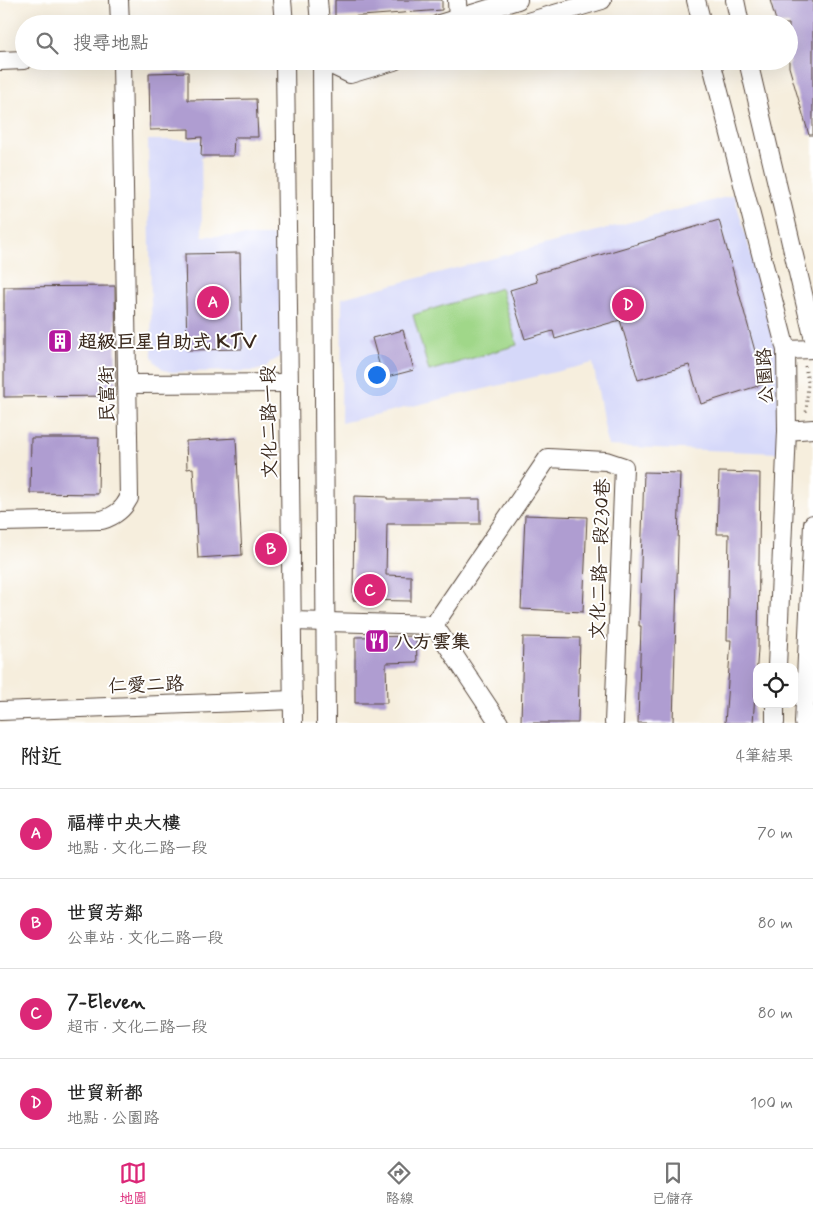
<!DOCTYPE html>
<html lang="zh-TW">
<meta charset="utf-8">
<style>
:root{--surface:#fff;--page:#f6f6f6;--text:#222;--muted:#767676;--line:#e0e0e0;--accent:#db2777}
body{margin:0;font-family:Mynerve,"LXGW WenKai TC",sans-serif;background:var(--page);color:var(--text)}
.controls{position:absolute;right:15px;bottom:15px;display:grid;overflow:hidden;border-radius:10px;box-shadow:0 5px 20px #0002}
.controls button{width:45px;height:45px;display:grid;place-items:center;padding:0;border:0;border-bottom:1px solid var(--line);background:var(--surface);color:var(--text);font:25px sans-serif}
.you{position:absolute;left:376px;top:374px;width:18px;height:18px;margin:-12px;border:4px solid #fff;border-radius:50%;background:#1a73e8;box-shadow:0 0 0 8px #1a73e833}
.badge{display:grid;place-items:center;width:32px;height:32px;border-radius:50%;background:var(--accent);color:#fff;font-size:16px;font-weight:700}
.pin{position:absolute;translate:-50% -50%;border:2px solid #fff;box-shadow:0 1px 5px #0006}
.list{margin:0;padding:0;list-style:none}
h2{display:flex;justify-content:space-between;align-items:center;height:65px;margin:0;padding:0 20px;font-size:21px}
h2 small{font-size:16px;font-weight:400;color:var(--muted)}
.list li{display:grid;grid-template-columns:32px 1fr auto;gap:15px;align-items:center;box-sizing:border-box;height:90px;padding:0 20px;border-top:1px solid var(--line)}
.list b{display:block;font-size:19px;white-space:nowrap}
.list p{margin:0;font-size:16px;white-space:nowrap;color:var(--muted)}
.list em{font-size:16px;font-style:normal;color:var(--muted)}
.icon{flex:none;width:28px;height:28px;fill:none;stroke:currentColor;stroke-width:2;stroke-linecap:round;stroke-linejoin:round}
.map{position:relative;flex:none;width:813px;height:723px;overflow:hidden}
.search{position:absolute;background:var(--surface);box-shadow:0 5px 20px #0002;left:15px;right:15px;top:15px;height:55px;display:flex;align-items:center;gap:12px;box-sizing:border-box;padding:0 18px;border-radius:28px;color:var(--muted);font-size:19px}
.sheet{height:425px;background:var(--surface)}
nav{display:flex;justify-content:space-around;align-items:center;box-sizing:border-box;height:70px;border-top:1px solid var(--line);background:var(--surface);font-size:14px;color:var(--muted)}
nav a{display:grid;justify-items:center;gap:2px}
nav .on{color:var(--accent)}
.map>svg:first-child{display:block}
.built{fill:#d5d8f9}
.green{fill:#a0d789;stroke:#6e8054}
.building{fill:#af9dd1}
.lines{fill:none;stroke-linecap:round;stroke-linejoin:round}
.minor-casing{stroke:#57473b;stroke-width:20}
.path{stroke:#57473b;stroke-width:3;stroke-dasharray:1 4;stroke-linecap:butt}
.minor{stroke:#fff;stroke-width:18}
.labels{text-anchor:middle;stroke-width:4;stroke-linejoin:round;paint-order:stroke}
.poi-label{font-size:19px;font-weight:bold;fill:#3b2a1e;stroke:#fff;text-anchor:start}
.street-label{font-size:19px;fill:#3b2a1e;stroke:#fff}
</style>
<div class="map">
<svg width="813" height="723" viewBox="0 0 813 723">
<rect width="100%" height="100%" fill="#fff"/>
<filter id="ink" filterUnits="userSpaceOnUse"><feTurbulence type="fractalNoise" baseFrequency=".02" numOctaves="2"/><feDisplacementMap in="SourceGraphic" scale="10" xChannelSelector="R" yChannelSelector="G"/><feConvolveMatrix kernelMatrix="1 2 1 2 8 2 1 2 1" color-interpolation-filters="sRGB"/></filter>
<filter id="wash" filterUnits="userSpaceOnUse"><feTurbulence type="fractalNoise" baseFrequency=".0096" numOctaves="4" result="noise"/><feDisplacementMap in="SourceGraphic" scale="20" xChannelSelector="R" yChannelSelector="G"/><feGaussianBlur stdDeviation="1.12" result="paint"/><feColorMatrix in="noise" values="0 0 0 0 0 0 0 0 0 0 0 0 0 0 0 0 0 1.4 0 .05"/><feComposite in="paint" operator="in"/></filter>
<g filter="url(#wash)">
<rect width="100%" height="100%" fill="#f6eedd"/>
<!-- built -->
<g class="built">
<polygon points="148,140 201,140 202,236 280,236 281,354 277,359 271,362 266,368 254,371 171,372 164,370 155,362 152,356"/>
<polygon points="734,195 779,350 778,453 608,446 593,363 341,423 342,298"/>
</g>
<!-- green -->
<polygon class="green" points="501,288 517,345 429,371 413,315"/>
<g id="blocks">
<!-- building -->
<g class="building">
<polygon points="335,0 442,0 442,10 335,18"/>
<polygon points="770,0 813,0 813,135 809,135 789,67 789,24 777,24"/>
<polygon points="188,72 188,100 256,99 258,137 234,137 233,156 201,156 202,137 189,138 189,129 150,130 149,73"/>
<polygon points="719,220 764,384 701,404 689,365 638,380 620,320 555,339 553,331 525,339 510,290 537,282 535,274"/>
<polygon points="240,253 242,349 187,350 185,254"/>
<polygon points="115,286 116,396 4,397 4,287"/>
<polygon points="403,330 414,370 383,378 372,338"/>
<polygon points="31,438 99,438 98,494 30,493"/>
<polygon points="236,438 242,555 198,558 193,468 187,469 186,441"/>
<polygon points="644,472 680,473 673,723 638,723 641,626 639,626"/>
<polygon points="719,472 760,473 758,649 753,723 725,723 731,640 727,640 729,534 717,534"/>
<polygon points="354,496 387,497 387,499 480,499 480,524 387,524 386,575 411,576 411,601 353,600"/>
<polygon points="525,515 587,517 583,612 521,609"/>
<polygon points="416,636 417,662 386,663 387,703 355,703 355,637"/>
<polygon points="523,637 580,638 578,723 521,723"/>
</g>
</g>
</g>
<g filter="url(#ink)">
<use href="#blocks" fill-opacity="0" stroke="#57473b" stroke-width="1"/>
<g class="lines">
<defs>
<g id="minor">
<polyline points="119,0 120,24"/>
<polyline points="282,0 284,24"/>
<polyline points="318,0 320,24"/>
<polyline points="457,0 458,24"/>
<polyline points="696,0 702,24"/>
<polyline points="735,0 740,24"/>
<polyline points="439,24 518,0"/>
<polyline points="521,24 602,0"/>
<polyline points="0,61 24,60"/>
<polyline points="285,61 293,723"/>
<polyline points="322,61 326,723"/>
<polyline points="323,61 350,74 394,61"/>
<polyline points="711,61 786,350 787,431 777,667"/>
<polyline points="748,61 813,336"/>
<polyline points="786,350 813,349"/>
<polyline points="127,384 289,383"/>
<polyline points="787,431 813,429"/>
<path d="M0,522L102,520C115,516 123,510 129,498L122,61"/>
<polyline points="292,621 434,625"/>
<polyline points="434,625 548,458 606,461 624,467 614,723"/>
<polyline points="434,625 499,723"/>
<polyline points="0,711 293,700"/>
<polyline points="775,723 775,704"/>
<polyline points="804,723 813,524"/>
</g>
</defs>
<!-- minor casing -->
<use href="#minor" class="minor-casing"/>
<!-- path -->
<polyline class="path" points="805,366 808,382 806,414"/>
<!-- minor -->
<use href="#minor" class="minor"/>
</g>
</g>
<!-- icons -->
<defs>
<symbol id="building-square" viewBox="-11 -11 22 22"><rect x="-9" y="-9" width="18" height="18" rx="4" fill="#b5179e" stroke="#fff"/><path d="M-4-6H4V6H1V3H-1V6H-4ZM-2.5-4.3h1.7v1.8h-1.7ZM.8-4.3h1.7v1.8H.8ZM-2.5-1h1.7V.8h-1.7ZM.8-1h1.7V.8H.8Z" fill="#fff"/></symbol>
<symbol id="restaurant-square" viewBox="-11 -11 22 22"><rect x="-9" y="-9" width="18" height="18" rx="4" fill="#b5179e" stroke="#fff"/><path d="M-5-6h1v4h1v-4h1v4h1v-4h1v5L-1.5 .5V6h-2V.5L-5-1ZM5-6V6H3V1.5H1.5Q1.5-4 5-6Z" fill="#fff"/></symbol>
</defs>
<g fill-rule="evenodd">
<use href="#building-square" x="46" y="327" width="28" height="28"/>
<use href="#restaurant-square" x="363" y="627" width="28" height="28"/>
</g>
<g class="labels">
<!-- poi labels -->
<g class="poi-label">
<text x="78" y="348">超級巨星自助式 KTV</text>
<text x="394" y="648">八方雲集</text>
</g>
<!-- street labels -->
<g class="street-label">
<text transform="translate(764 376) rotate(-93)" y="7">公園路</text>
<text transform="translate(106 394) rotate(-91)" y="7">民富街</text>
<text transform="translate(268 422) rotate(-91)" y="7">文化二路一段</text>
<text transform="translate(599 559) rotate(-88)" y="7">文化二路一段230巷</text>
<text transform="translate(146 684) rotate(-2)" y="7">仁愛二路</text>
</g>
</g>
</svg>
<div class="controls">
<button><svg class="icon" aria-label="locate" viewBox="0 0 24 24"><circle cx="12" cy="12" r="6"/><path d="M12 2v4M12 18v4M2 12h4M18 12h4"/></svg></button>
</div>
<div class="you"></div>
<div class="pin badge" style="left:213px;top:302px">A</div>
<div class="pin badge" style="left:271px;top:549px">B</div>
<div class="pin badge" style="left:370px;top:590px">C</div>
<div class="pin badge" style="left:628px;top:305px">D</div>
<div class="search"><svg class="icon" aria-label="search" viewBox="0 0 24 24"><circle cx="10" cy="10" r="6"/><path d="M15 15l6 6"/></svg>搜尋地點</div>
</div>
<section class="sheet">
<h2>附近<small>4筆結果</small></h2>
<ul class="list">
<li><span class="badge">A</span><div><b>福樺中央大樓</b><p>地點 · 文化二路一段</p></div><em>70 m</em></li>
<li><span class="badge">B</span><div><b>世貿芳鄰</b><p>公車站 · 文化二路一段</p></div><em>80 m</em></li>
<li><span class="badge">C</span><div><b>7-Eleven</b><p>超市 · 文化二路一段</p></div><em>80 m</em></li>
<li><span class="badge">D</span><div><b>世貿新都</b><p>地點 · 公園路</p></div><em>100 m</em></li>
</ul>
</section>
<nav>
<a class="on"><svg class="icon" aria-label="map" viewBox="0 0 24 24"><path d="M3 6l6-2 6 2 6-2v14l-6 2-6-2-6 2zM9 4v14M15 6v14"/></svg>地圖</a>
<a><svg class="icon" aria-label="directions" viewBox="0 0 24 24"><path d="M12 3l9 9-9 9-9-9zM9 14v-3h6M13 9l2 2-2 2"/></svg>路線</a>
<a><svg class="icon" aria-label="saved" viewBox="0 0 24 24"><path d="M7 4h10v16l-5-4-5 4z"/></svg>已儲存</a>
</nav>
